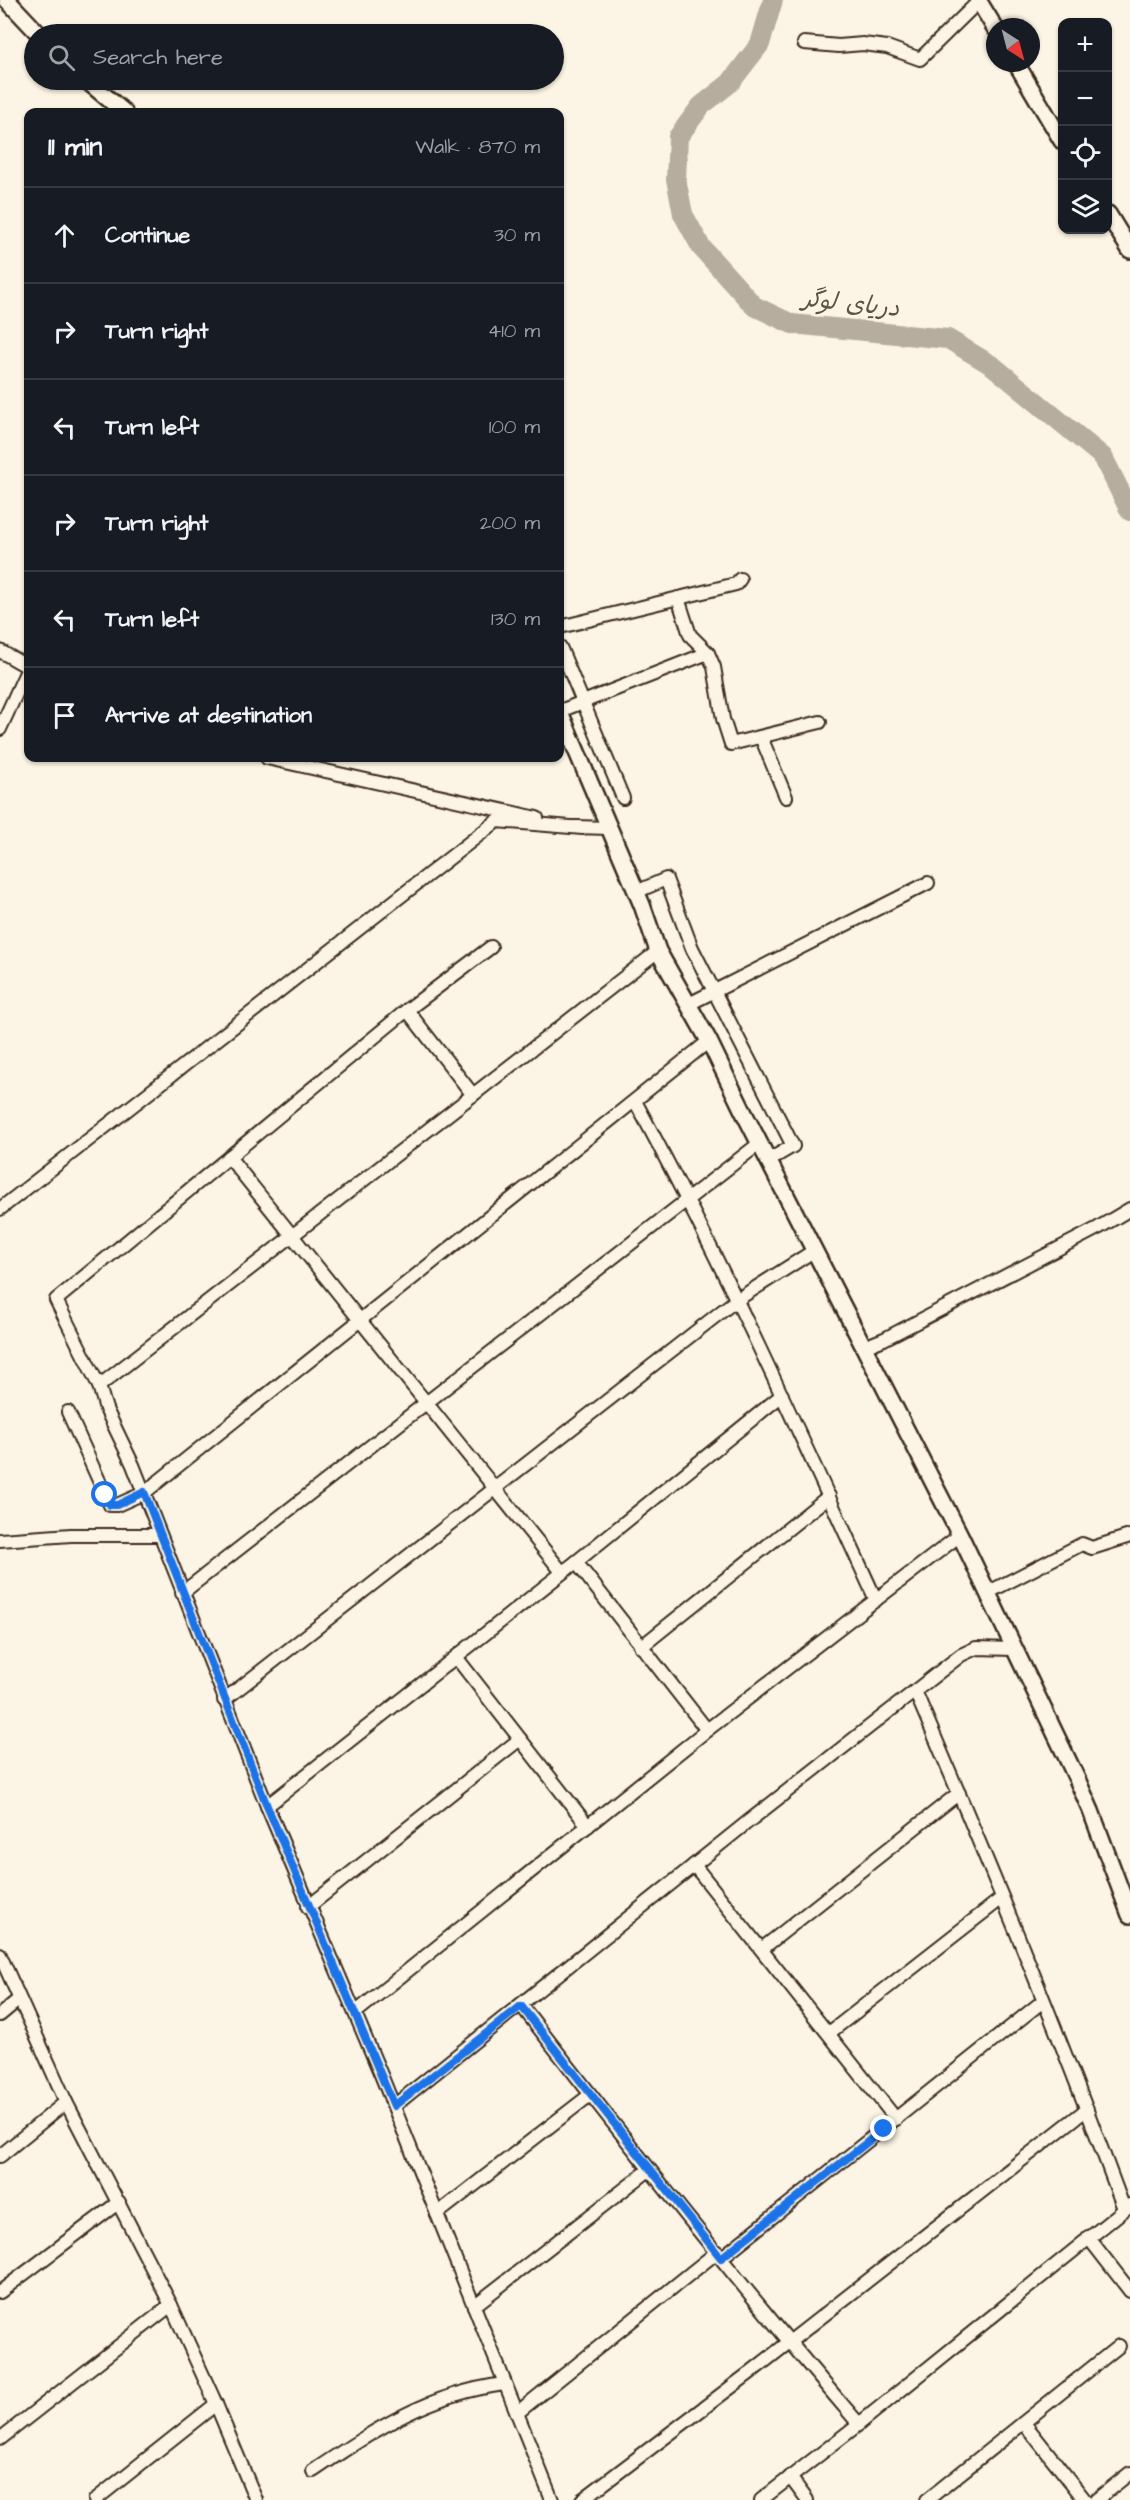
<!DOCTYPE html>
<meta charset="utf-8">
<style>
:root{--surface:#171b24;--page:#20242c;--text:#f1f3f6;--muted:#9ea1a6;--line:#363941}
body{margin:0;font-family:"Architects Daughter","Playpen Sans Arabic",sans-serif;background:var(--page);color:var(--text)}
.controls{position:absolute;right:18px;top:18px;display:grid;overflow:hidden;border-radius:12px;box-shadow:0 2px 4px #0004}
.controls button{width:54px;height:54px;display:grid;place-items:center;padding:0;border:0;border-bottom:2px solid var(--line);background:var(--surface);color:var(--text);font:30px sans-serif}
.compass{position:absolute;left:986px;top:18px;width:54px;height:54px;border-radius:50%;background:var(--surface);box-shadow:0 2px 4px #0004;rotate:144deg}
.stop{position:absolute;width:18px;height:18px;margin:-14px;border:4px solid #1a73e8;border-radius:50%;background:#fff}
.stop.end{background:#1a73e8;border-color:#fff;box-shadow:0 2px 6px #0008}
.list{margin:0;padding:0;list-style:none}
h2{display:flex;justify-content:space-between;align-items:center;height:78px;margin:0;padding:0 24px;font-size:26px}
h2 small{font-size:20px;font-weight:400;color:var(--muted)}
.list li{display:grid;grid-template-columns:39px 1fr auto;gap:18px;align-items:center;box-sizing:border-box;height:96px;padding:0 24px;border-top:2px solid var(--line)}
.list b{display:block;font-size:22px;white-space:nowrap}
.list em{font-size:20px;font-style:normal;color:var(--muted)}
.icon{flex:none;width:33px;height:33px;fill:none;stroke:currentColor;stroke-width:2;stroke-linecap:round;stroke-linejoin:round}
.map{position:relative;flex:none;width:1130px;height:2500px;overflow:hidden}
.search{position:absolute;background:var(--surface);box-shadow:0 2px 4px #0004;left:24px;top:24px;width:540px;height:66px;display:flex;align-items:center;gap:15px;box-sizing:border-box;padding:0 21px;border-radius:33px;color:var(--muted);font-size:22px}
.panel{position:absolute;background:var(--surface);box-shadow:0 2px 4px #0004;left:24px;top:108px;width:540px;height:654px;border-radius:12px}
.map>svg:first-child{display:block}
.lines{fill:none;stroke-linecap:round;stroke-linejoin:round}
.river{stroke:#b7ad9e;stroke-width:20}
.minor-casing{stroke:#3b2a1e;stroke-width:16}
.tertiary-casing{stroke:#3b2a1e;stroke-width:20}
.minor{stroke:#fcf5e5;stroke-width:12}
.tertiary{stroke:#fcf5e5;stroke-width:15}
.route{stroke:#1a73e8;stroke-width:8}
.labels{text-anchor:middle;stroke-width:4.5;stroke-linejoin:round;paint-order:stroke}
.water-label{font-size:24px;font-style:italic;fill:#605144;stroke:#fcf5e5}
</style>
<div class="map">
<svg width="1130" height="2500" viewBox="0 0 1130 2500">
<rect width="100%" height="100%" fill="#fcf5e5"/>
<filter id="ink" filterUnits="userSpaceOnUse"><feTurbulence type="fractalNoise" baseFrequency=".0167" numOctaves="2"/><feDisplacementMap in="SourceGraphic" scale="12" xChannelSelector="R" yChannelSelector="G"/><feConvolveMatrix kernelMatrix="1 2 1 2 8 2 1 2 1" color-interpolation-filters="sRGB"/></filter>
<g filter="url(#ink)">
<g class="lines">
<!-- river -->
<polyline class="river" points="773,0 760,44 730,83 701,106 678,137 676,179 683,214 701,247 754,306 792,324 948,339 993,366 1103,457 1130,511"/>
<defs>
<g id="minor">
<polyline points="804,43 839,46 863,44 887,47 920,59 979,1"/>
<polyline points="678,598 690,635 708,653 714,667 723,719 731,744 820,722"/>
<polyline points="560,627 736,584 740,579"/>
<polyline points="560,647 623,798"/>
<polyline points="0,651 28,667"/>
<polyline points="560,711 708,653"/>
<polyline points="0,729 28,668"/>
<polyline points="761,737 786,797"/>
<polyline points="267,758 537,818"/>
<polyline points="575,827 609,828"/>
<polyline points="636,892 666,879 692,948 793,1146 769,1160"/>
<polyline points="491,947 407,1010 56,1300 99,1386 106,1409 133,1465 267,1806 382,2077 552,2500"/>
<polyline points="689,1004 928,883"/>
<polyline points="407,1010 473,1095"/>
<path d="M635,1101C723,1263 799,1432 876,1600"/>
<polyline points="229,1157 562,1572"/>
<polyline points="0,1209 497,821 583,828"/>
<polyline points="864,1347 884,1339 1098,1228 1130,1209"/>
<polyline points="99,1386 658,951"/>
<polyline points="68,1412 110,1505 117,1505 144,1493 709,1041"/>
<polyline points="0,1540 71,1535 160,1535"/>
<polyline points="576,1562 707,1730"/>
<polyline points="182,1593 760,1143"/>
<polyline points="987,1593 1082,1544 1092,1548 1130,1536"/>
<polyline points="641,1647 829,1496"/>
<polyline points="456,1657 588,1826"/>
<path d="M915,1691C989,1862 1060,2035 1124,2209"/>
<polyline points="224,1700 735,1301 815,1250"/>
<polyline points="267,1806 576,1562 782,1395"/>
<polyline points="694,1865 896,2119"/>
<polyline points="308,1907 520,1739"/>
<polyline points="763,1948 959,1793"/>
<polyline points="0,1955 66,2102 171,2305 216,2404 256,2500"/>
<path d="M521,2005C631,2147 742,2288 859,2424"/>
<polyline points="355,2013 707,1730 960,1535"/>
<polyline points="0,2015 18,2000"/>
<polyline points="829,2033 1002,1898"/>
<polyline points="394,2106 749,1821 961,1655 976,1648 1013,1649"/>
<polyline points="0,2156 66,2102"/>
<polyline points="437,2214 590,2095"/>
<polyline points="1088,2237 1130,2291"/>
<polyline points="721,2258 1043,2001"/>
<polyline points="0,2292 119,2202"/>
<polyline points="474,2306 649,2170"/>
<polyline points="517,2413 717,2252"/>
<polyline points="1024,2423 1085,2500"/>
<polyline points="0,2439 171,2305"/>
<path d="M313,2471C376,2429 428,2394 504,2384"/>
<polyline points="790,2477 807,2500"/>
<polyline points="95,2500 216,2404"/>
<polyline points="582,2500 751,2372 1087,2109"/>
<polyline points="761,2500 859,2424 1130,2205"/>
<polyline points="927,2500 1119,2346"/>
<polyline points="1096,2500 1130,2473"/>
</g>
<g id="tertiary">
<polyline points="7,0 39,34"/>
<polyline points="978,0 995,28"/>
<polyline points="1016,63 1062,141"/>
<polyline points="86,80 124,112"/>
<polyline points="1108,214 1130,250"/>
<polyline points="560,712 642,905 658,951 709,1041 743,1111 960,1535 1077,1779 1091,1811 1130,1915"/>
</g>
</defs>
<!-- minor casing -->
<use href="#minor" class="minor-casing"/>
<!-- tertiary casing -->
<use href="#tertiary" class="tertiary-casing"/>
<!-- minor -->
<use href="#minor" class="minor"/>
<!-- tertiary -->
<use href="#tertiary" class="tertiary"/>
</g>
</g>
<g class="lines" filter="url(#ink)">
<!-- route -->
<polyline class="route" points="105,1495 110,1505 117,1505 144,1492 267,1806 394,2106 521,2006 721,2258 884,2129"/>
</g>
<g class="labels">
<!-- water labels -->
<g class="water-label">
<text transform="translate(851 303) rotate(6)" y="8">دریای لوگر</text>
</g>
</g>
</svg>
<div class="controls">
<button>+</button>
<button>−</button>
<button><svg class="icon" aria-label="locate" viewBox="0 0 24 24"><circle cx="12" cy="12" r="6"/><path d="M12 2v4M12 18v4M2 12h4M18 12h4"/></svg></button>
<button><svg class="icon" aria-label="layers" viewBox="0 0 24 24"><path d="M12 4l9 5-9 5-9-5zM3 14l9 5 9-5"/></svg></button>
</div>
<svg class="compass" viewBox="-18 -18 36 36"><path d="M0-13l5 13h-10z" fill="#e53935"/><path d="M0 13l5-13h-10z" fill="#9ea1a6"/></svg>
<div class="stop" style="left:105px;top:1495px"></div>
<div class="stop end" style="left:884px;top:2129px"></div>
<div class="search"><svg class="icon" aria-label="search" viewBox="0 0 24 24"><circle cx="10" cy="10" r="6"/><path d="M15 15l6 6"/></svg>Search here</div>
<section class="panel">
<h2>11 min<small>Walk · 870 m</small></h2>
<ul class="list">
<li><svg class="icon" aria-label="ahead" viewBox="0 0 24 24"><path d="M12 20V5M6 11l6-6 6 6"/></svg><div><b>Continue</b></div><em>30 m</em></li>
<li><svg class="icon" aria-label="right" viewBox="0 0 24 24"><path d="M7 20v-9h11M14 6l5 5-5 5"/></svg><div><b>Turn right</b></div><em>410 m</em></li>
<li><svg class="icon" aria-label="left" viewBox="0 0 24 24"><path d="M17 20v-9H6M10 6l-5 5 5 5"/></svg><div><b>Turn left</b></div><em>100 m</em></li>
<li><svg class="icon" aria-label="right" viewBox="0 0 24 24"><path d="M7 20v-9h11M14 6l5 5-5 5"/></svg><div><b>Turn right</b></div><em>200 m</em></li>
<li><svg class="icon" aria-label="left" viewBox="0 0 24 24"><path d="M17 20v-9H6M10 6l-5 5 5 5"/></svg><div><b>Turn left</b></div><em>130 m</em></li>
<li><svg class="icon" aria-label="arrive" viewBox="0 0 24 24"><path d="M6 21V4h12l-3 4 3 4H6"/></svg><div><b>Arrive at destination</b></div></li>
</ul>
</section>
</div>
